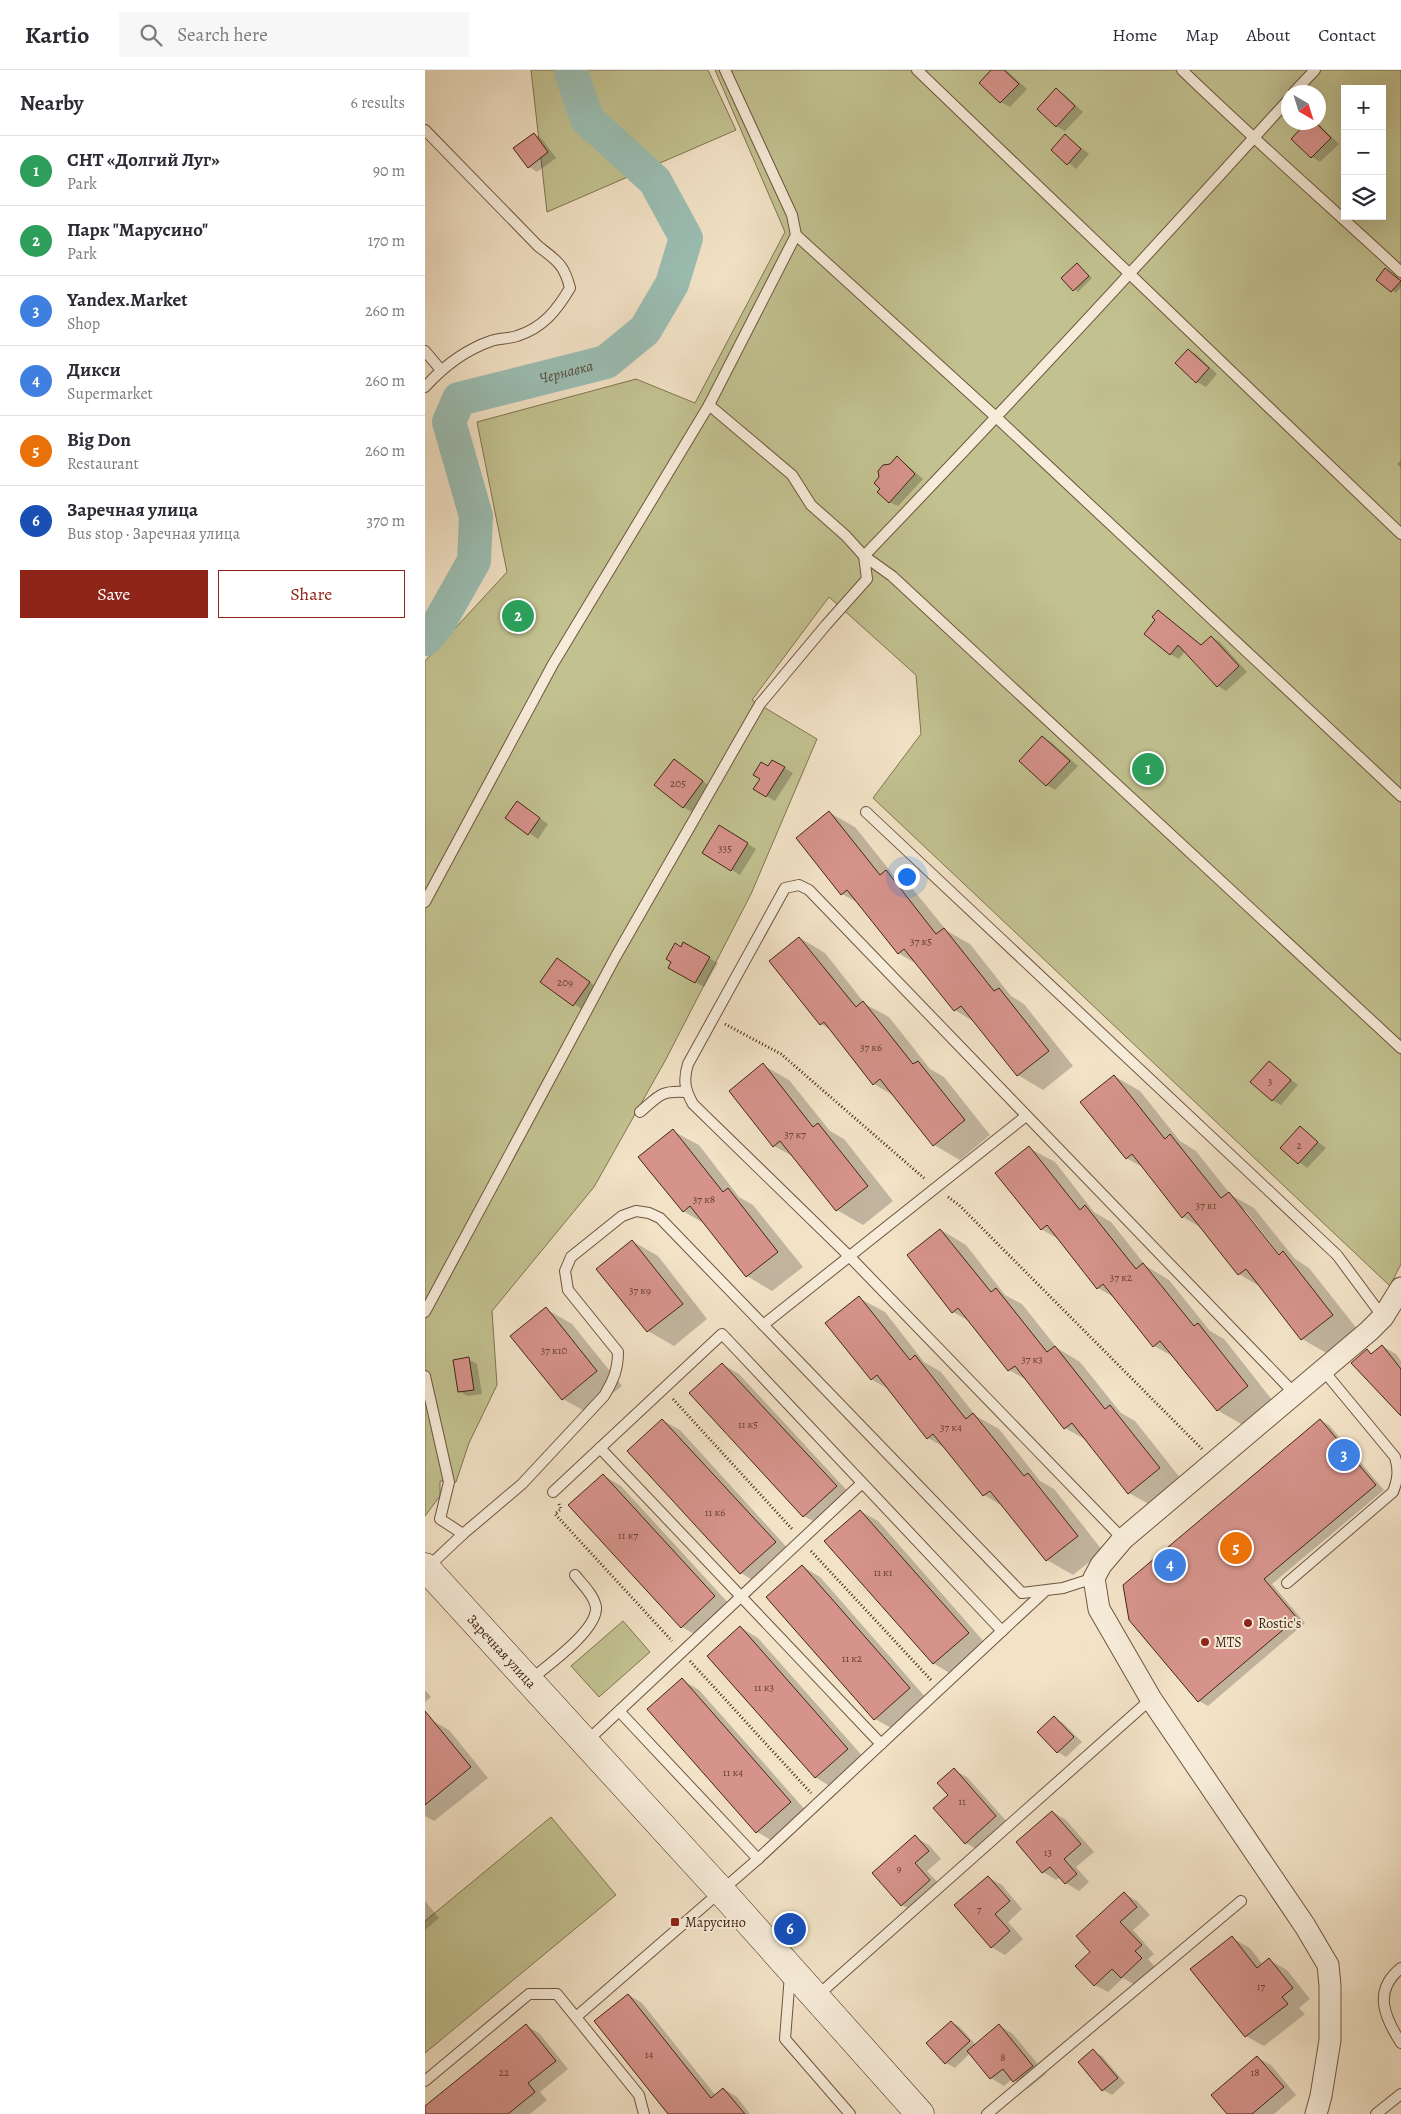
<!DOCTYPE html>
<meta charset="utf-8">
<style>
:root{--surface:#fff;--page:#f7f7f7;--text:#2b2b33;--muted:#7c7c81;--line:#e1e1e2;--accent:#8f2418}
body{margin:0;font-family:Alegreya,serif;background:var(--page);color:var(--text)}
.controls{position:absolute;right:15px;top:15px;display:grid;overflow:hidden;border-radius:0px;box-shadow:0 5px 20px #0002}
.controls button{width:45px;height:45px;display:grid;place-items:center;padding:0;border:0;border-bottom:1px solid var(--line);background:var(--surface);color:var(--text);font:25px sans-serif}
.compass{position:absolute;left:856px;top:15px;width:45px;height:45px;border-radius:50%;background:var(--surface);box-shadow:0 5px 20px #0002;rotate:141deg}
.you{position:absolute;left:481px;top:806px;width:18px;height:18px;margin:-12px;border:4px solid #fff;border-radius:50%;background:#1a73e8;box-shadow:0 0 0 8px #1a73e833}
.badge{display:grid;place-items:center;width:32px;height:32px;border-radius:50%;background:var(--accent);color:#fff;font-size:16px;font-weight:700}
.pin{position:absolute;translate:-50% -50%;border:2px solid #fff;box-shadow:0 1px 5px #0006}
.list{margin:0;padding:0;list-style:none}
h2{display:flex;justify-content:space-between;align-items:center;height:65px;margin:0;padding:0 20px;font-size:21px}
h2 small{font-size:16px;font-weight:400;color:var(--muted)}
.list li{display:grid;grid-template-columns:32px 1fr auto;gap:15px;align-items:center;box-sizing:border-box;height:70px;padding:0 20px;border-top:1px solid var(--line)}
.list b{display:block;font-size:19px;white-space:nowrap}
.list p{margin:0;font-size:16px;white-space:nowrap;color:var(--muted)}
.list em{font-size:16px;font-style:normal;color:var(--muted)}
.actions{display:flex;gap:10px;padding:15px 20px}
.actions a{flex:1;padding:11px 0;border:1px solid var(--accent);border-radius:0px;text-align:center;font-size:18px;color:var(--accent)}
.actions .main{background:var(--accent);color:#fff}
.icon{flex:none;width:28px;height:28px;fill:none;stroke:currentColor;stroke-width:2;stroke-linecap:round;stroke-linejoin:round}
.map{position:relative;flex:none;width:976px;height:2044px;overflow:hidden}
header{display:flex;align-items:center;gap:30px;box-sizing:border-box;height:70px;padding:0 25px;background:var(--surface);border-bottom:1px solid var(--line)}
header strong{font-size:24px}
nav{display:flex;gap:28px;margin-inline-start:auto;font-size:18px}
.search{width:350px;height:45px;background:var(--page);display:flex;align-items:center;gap:12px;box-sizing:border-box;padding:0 18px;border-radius:0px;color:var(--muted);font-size:19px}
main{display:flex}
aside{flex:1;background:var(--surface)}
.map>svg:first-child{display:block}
.green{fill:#c2c190;stroke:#827451;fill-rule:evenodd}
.shadow{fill:#0003;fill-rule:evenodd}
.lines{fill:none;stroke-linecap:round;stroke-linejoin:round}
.river{stroke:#9bbeb3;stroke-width:34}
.building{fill:#d6938b;stroke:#432612}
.lane-casing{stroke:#6f553f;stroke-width:12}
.street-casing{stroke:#6f553f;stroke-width:23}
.secondary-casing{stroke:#432612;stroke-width:29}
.path{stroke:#432612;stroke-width:3;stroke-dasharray:1 2.5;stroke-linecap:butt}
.lane{stroke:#f7ecda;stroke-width:10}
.street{stroke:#f7ecda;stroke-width:21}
.secondary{stroke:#f7ecda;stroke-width:28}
.poi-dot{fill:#8f2418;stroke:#f7ecda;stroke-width:2}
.labels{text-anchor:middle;stroke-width:4;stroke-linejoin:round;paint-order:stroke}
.number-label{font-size:11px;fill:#684130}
.poi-label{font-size:14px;fill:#432612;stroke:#f7ecda;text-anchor:start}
.street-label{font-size:14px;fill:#432612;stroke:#f7ecda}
.water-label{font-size:15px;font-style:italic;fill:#594c3a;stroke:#f7ecda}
</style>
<header>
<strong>Kartio</strong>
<div class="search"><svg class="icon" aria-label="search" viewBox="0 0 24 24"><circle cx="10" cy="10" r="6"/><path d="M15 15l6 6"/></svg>Search here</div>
<nav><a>Home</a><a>Map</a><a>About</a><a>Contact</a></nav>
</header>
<main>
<aside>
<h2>Nearby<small>6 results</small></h2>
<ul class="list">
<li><span class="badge" style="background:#2e9e5b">1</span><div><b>СНТ «Долгий Луг»</b><p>Park</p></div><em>90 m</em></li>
<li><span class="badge" style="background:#2e9e5b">2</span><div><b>Парк &quot;Марусино&quot;</b><p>Park</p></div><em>170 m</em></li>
<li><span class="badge" style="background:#3f7fe0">3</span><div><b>Yandex.Market</b><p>Shop</p></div><em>260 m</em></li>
<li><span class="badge" style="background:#3f7fe0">4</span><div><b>Дикси</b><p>Supermarket</p></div><em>260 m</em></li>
<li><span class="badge" style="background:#e8710a">5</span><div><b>Big Don</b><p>Restaurant</p></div><em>260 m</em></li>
<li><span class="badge" style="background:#1a4fb4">6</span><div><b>Заречная улица</b><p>Bus stop · Заречная улица</p></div><em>370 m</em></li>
</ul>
<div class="actions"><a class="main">Save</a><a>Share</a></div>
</aside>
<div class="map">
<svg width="976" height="2044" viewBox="0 0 976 2044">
<rect width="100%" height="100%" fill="#f2e2c6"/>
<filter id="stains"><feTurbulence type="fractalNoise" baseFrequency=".004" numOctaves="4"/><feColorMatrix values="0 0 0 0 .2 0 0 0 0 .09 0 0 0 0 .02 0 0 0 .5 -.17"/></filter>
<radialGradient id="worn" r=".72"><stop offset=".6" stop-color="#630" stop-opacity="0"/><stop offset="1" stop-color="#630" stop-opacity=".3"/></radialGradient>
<!-- green -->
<g class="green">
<polygon points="106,0 283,0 311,60 122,142"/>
<path d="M290,0H976V1194L965,1216L448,728L496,664L491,605L404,527L327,630L392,669L326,824L240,991L169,1117L67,1241L72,1315L44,1373L31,1412L15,1411V1426L0,1446V591L82,502L52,352L211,309L270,333L360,162ZM920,19H957V146H920ZM864,22H894V52H864Z"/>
<polygon points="198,1551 225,1582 174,1627 146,1596"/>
<polygon points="126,1747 191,1825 0,1983 0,1851"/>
</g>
<!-- shadow -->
<g class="shadow">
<polygon points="567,0 581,0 602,19 585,37 576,32 555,13"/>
<polygon points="632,20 640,25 658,42 640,61 631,56"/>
<polygon points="884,52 895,55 914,74 895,92 887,87"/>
<polygon points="109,64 117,69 131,88 112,102 104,97"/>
<polygon points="641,66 664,84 651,99 628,80"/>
<polygon points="652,195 667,208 653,222 638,209"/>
<polygon points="965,202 976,211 976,217 971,223 953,209"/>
<polygon points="763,280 772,285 792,304 781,317 772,312"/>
<polygon points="472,388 480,393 498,409 473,436 464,432 457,419 465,395"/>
<polygon points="976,390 976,398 972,394"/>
<polygon points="734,541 777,576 786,567 795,572 822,602 801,621 793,616 760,581 754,589 745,584 732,550"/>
<polygon points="618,667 626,672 653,696 630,720 622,715 596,691"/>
<polygon points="249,691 286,717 267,742 258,737"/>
<polygon points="348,691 368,703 350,731 330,719"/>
<polygon points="92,732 123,754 113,769 81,747"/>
<polygon points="405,743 430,757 470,807 486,817 522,861 545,874 586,926 599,934 648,996 618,1020 593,1005 551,953 530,940 492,894 473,883 435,834 417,824"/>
<polygon points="295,757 331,779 315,805 279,782"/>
<polygon points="375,868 400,883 440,934 464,947 505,999 519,1007 565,1065 535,1090 509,1075 471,1027 449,1014 406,960 396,954"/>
<polygon points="258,874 293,893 279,917 244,897"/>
<polygon points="141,895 173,918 158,940 116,912"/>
<polygon points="845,993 873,1015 856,1035 847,1030"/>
<polygon points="338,995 364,1010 405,1061 419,1069 468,1131 438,1155 412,1140 371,1088 349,1076"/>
<path d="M689,1006L715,1021L755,1071L771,1081L806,1125L829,1138L870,1189L884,1198L933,1260L903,1284L877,1269L836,1217L814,1204L777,1158L758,1147L719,1098L701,1088ZM817,1140H820L858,1189L856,1191Z"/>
<polygon points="875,1058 901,1078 882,1098 857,1078"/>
<polygon points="248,1061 274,1075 314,1127 328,1135 378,1197 347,1221 322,1206 280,1154 258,1141"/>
<polygon points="604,1078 630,1092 669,1142 686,1152 721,1196 744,1210 785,1261 799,1269 848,1331 818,1355 792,1340 751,1288 729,1276 692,1229 673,1218 635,1170 616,1159"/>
<polygon points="516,1160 541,1175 580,1225 597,1234 632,1278 655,1292 696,1343 710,1351 760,1414 729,1437 704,1423 663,1371 640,1358 603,1311 584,1300 546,1252 528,1242"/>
<polygon points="207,1171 233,1186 282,1249 249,1276 223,1261 173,1199"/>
<polygon points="434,1228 460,1242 499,1292 516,1302 551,1346 574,1359 615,1411 629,1419 678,1481 648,1505 622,1490 581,1438 559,1425 522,1379 503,1368 465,1320 446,1309"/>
<polygon points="121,1239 147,1254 197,1316 163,1343 138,1329"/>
<polygon points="957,1276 971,1284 976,1291 976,1344 942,1281 948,1284"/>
<polygon points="43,1289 52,1294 57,1324 42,1326 34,1321"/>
<polygon points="297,1294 314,1304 428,1427 397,1456 379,1446"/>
<polygon points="237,1350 255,1360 367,1483 334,1514 316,1503 203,1381"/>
<polygon points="895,1350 904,1355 959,1420 847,1514 880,1553 783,1636 774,1631"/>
<polygon points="178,1405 196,1416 307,1537 274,1567 257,1557"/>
<polygon points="435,1441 453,1451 561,1574 526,1604 508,1593"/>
<polygon points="377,1496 395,1507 502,1629 468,1659 450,1649"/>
<polygon points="315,1557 333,1568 440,1689 408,1718 390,1707"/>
<polygon points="257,1610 274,1620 383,1743 349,1772 332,1762"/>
<polygon points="0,1620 6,1627 0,1632"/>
<polygon points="630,1648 638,1653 657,1672 641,1687 633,1682"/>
<polygon points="6,1650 24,1660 63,1708 9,1751 0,1746 0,1656"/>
<polygon points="529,1700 542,1707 584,1754 554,1781 541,1773 524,1725"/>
<polygon points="628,1742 641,1750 669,1782 651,1797 664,1812 654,1821 641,1813 635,1807 631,1810 618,1802 592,1772"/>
<polygon points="490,1767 504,1775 516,1789 502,1801 518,1818 490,1842 477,1835"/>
<polygon points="563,1807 577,1815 597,1839 583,1852 598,1869 580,1885 566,1877"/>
<polygon points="699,1823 712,1831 725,1845 708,1860 729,1884 723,1889 730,1897 710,1915 698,1908 683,1922 670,1915 667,1882"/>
<polygon points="0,1831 14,1848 0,1860"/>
<polygon points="807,1868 825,1878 838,1895 844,1890 862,1900 885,1929 874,1938 880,1944 839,1976 821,1966"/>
<polygon points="204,1925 217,1933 291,2026 299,2019 312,2027 325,2044 245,2044"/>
<polygon points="526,1952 535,1957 551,1975 575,1956 588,1964 621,2004 602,2019 587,2009 579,2016 566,2008 545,1983 530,1998 521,1993"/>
<polygon points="101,1956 114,1963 143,1999 115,2022 122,2030 105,2044 5,2044 0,2037"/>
<polygon points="668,1981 677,1986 700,2013 687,2025 678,2020"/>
<polygon points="833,1988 846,1995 871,2025 849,2044 804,2044"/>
</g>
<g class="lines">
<!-- river -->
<path class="river" id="s1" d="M0,569L14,553L49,491L51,446L24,352L34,329L181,292L220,260L247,214L261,168L230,111L162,49L147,5V0"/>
</g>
<!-- building -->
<g class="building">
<polygon points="566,0 579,0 594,14 575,33 554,13"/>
<polygon points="631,18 650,36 631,57 612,39"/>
<polygon points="882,52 890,52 906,68 886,88 866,69"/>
<polygon points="109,63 123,82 103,98 88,78"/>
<polygon points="640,64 656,79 642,95 626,80"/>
<polygon points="652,193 664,206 648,221 636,208"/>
<polygon points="960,198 976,211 966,222 951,210"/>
<polygon points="763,279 784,298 771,313 750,293"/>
<polygon points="472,386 490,404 464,433 452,422 455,419 449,413 454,407 453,401 458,395 465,394"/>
<polygon points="733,540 776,575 786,566 814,596 792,617 753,575 745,585 719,564 730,550 727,547"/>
<polygon points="617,666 645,691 621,716 594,691"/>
<polygon points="249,689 278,711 258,738 229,715"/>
<polygon points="347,690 360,697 341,727 328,719 335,709 328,705 336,692 343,696"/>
<polygon points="92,731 115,748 103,765 80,748"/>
<polygon points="404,741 455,805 461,800 511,864 519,858 569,921 574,918 624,981 592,1006 536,936 529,941 479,879 473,884 422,820 416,825 371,768"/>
<polygon points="294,755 323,773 306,801 277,783"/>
<polygon points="374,867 431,937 438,931 488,994 493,991 540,1050 508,1076 455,1009 448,1015 399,952 395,955 344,891"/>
<polygon points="258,872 285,887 270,913 243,898 246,892 241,889 250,873 256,877"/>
<polygon points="132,888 165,912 148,936 115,912"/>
<polygon points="844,991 866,1010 847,1031 825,1012"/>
<polygon points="338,993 388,1057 393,1053 443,1116 411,1141 355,1071 348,1077 304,1021"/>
<polygon points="689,1005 740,1069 745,1064 796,1128 804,1122 854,1185 858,1181 908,1245 876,1270 821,1199 813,1205 763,1142 757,1148 707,1084 701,1089 655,1032"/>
<polygon points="875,1056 893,1072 873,1094 855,1078"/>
<polygon points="248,1059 298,1122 303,1118 353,1182 321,1207 265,1136 258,1142 213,1087"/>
<polygon points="604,1076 655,1140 660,1135 711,1199 718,1193 769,1256 773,1253 823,1316 792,1341 735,1271 728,1277 678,1214 672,1219 622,1155 616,1160 570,1103"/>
<polygon points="515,1159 566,1222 571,1218 622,1282 630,1276 680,1339 685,1335 735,1398 703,1424 647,1353 639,1359 590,1296 583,1301 533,1238 527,1243 482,1185"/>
<polygon points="207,1170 258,1234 222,1262 171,1199"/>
<polygon points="434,1226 485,1290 490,1285 541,1349 548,1343 599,1406 603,1403 653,1466 621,1491 565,1421 558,1426 508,1364 502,1369 452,1305 446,1310 400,1253"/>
<polygon points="121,1237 172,1301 137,1330 85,1266"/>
<polygon points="957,1275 976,1299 976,1346 926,1293 942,1279 946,1284"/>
<polygon points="44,1287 49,1320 33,1322 28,1290"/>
<polygon points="297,1293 412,1416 378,1447 264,1323"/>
<polygon points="237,1349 351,1472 315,1504 202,1381"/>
<polygon points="895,1349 951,1415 839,1509 872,1548 773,1632 704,1550 698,1515"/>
<polygon points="178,1404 290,1526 256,1558 143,1435"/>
<polygon points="435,1440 544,1563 508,1594 399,1471"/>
<polygon points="377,1495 485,1618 449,1650 341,1527"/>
<polygon points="315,1556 423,1679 390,1708 282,1586"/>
<polygon points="257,1608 366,1732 331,1763 222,1639"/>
<polygon points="0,1641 46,1697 0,1735"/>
<polygon points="629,1646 649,1667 632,1683 612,1662"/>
<polygon points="529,1698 571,1746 540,1774 508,1738 523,1725 512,1713"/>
<polygon points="627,1741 656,1774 639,1789 652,1804 640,1814 625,1797 617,1803 591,1772"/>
<polygon points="490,1765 504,1781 490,1793 505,1810 476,1836 447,1803"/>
<polygon points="563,1806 585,1831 570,1844 585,1861 566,1878 529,1835"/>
<polygon points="699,1822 712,1837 695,1852 717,1875 710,1881 717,1888 696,1908 687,1899 669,1916 650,1896 665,1882 651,1866"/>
<polygon points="807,1866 832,1898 844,1888 868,1918 857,1927 863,1934 820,1967 765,1899"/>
<polygon points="203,1924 286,2028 298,2018 320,2044 243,2044 169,1951"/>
<polygon points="526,1951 545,1971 520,1994 501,1973"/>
<polygon points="101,1954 131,1991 103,2013 110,2022 83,2044 0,2044 0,2036"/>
<polygon points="574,1954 608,1996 588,2012 578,1999 565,2009 542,1981"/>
<polygon points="668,1979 693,2008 677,2021 653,1992"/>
<polygon points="832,1986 859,2017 827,2044 802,2044 786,2025"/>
</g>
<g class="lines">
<defs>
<g id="lane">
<polyline points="492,0 976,464"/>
<path d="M757,0C828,69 903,134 976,202"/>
<polyline points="869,22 890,0"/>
<path d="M0,60L113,176C132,191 139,194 145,218C132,240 118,258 92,266C84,269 74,268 66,271C40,280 18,297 0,317"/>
<polyline points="371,165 572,348 976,726"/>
<polyline points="0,281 16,300"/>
<polyline points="284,335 367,405 386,435 421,466 439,486 467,506 976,978"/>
<polyline points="441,742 912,1185 958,1247"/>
<polyline points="0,832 128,594 284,335 371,165 367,145 300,0"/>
<path d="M215,1042C234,1026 235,1020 261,1022"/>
<path d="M0,1242L191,886L335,634L401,555L442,509L439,486C583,336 724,184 864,29"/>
<polyline points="338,1255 601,1046"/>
<polyline points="0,1306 24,1412 15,1449 38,1464 3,1497"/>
<polyline points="175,1378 456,1674"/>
<polyline points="128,1422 297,1264 577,1561 333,1789 194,1641"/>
<path d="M38,1464L97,1414L179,1326C188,1311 193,1300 193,1282L143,1220L140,1201L146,1187L197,1146L211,1141L224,1143L235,1148L597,1523L638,1518L669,1508"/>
<path d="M698,1469L424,1186L268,1034C260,1020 258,1010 263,994L360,818L374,815L384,820L870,1324"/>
<path d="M862,1513L968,1422C973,1409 974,1400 970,1387L898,1300"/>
<polyline points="577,1561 619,1522"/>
<path d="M105,1610C122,1596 173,1560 171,1537C169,1525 157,1514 150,1505"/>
<polyline points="162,1671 436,1414"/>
<path d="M976,1898C947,1921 960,1948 976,1973"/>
<polyline points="365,1905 360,1969 425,2044"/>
<polyline points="392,1926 726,1629"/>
<polyline points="151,1947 333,1789"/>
<polyline points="0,2011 104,1924 132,1924 214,2025 219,2044"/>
<polyline points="562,2044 816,1831"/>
<polyline points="951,2044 976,2024"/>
</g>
<polyline id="street" points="891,2044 896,2026 905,1970 905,1916 903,1895 880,1856 726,1629 674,1539 669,1508 676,1495 698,1469 944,1261 958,1247 976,1218"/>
<g id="secondary">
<path id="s2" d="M0,1497L297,1822L495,2044"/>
</g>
</defs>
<!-- lane casing -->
<use href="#lane" class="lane-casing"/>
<!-- street casing -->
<use href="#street" class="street-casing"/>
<!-- secondary casing -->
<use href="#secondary" class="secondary-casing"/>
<!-- path -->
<g class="path">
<polyline points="300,954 356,984 500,1109"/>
<polyline points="523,1127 534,1135 777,1379"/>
<polyline points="248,1329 367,1459"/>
<polyline points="134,1434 136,1439 130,1444 247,1571"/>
<polyline points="386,1481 506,1610"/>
<polyline points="265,1591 386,1723"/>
</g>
<!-- lane -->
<use href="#lane" class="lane"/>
<!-- street -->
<use href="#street" class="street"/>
<!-- secondary -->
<use href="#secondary" class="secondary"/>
</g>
<!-- markers -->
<g class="poi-dot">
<circle cx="823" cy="1553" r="5"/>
<circle cx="780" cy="1572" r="5"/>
<rect x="245" y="1847" width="10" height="10" rx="2.5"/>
</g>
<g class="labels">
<!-- number labels -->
<g class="number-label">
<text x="253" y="717">205</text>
<text x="300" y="782">335</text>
<text x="496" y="875">37 к5</text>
<text x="140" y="916">209</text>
<text x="446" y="981">37 к6</text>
<text x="845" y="1015">3</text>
<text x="370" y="1068">37 к7</text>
<text x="874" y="1079">2</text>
<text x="279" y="1133">37 к8</text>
<text x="781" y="1139">37 к1</text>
<text x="696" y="1211">37 к2</text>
<text x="215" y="1224">37 к9</text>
<text x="129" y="1284">37 к10</text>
<text x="607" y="1293">37 к3</text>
<text x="323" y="1358">11 к5</text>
<text x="526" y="1361">37 к4</text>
<text x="290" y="1446">11 к6</text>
<text x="203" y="1469">11 к7</text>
<text x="458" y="1506">11 к1</text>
<text x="427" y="1592">11 к2</text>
<text x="339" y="1621">11 к3</text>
<text x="308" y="1706">11 к4</text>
<text x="537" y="1735">11</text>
<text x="623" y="1786">13</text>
<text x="474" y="1802">9</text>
<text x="554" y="1843">7</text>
<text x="836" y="1920">17</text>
<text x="224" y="1988">14</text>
<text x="578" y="1991">8</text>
<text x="79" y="2006">22</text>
<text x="830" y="2006">18</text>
</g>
<!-- poi labels -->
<g class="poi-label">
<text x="833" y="1558">Rostiс's</text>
<text x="790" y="1577">MTS</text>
<text x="260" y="1857">Марусино</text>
</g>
<!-- street labels -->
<g class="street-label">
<text dy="5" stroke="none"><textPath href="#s2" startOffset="114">Заречная улица</textPath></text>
</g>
<!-- water labels -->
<g class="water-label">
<text dy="5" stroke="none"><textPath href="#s1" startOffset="371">Чернавка</textPath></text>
</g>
</g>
<rect width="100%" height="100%" filter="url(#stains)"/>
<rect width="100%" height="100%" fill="url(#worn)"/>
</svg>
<div class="controls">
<button>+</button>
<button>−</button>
<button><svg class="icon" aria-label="layers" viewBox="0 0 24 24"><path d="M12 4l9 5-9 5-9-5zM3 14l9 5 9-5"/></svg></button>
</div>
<svg class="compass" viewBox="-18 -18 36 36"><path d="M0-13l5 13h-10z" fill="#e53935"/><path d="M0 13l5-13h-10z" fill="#7c7c81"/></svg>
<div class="you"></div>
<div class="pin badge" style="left:723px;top:699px;background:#2e9e5b">1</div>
<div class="pin badge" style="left:93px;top:546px;background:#2e9e5b">2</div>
<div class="pin badge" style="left:919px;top:1385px;background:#3f7fe0">3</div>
<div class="pin badge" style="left:745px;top:1495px;background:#3f7fe0">4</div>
<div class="pin badge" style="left:811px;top:1478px;background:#e8710a">5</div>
<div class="pin badge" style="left:365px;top:1859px;background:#1a4fb4">6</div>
</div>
</main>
